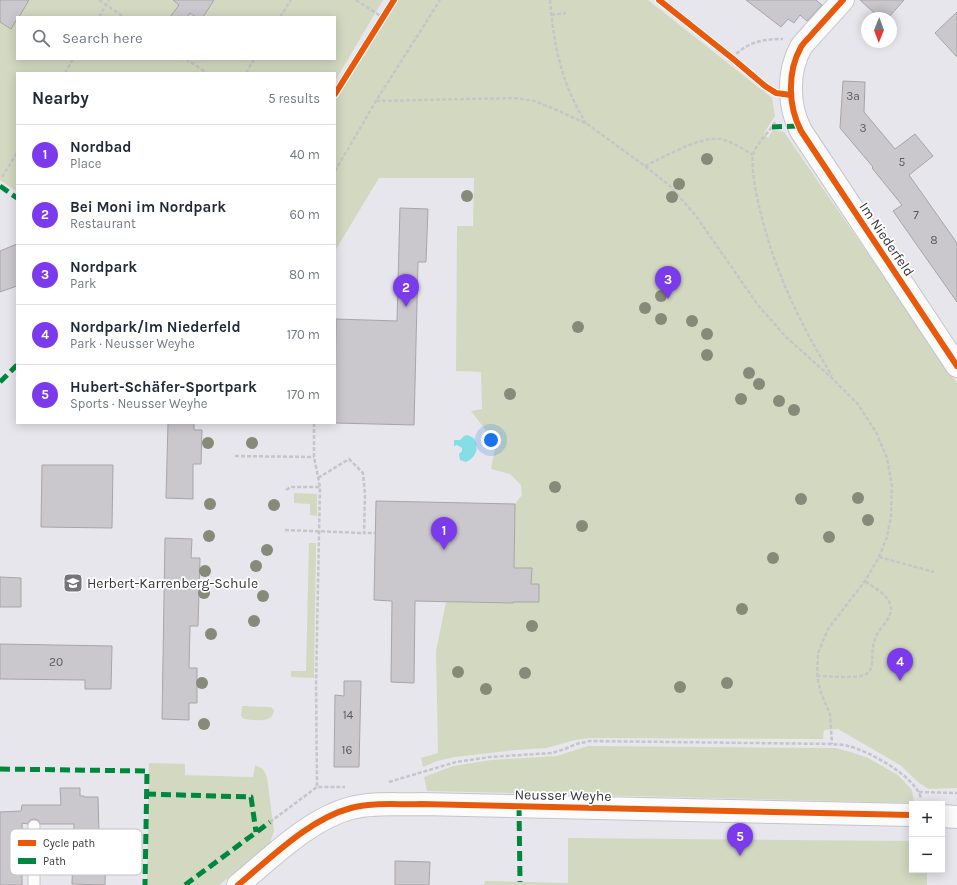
<!DOCTYPE html>
<meta charset="utf-8">
<style>
:root{--surface:#fff;--page:#f2f2f3;--text:#1f2937;--muted:#747a83;--line:#e0e1e3;--accent:#7c3aed}
body{margin:0;font-family:Karla,sans-serif;background:var(--page);color:var(--text)}
.controls{position:absolute;right:12px;bottom:12px;display:grid;overflow:hidden;border-radius:0px;box-shadow:0 2px 10px #0003}
.controls button{width:36px;height:36px;display:grid;place-items:center;padding:0;border:0;border-bottom:1px solid var(--line);background:var(--surface);color:var(--text);font:20px sans-serif}
.compass{position:absolute;left:861px;top:12px;width:36px;height:36px;border-radius:50%;background:var(--surface);box-shadow:0 2px 10px #0003;rotate:181deg}
.you{position:absolute;left:491px;top:440px;width:14px;height:14px;margin:-10px;border:3px solid #fff;border-radius:50%;background:#1a73e8;box-shadow:0 0 0 6px #1a73e833}
.badge{display:grid;place-items:center;width:26px;height:26px;border-radius:50%;background:var(--accent);color:#fff;font-size:13px;font-weight:700}
.pin{position:absolute;translate:-50% -33px;filter:drop-shadow(0 1px 2px #0008)}
.pin::after{content:'';position:absolute;top:21px;width:14px;height:12px;background:inherit;clip-path:polygon(0 0,100% 0,50% 100%)}
.list{margin:0;padding:0;list-style:none}
h2{display:flex;justify-content:space-between;align-items:center;height:52px;margin:0;padding:0 16px;font-size:17px}
h2 small{font-size:13px;font-weight:400;color:var(--muted)}
.list li{display:grid;grid-template-columns:26px 1fr auto;gap:12px;align-items:center;box-sizing:border-box;height:60px;padding:0 16px;border-top:1px solid var(--line)}
.list b{display:block;font-size:15px;white-space:nowrap}
.list p{margin:0;font-size:13px;white-space:nowrap;color:var(--muted)}
.list em{font-size:13px;font-style:normal;color:var(--muted)}
.icon{flex:none;width:22px;height:22px;fill:none;stroke:currentColor;stroke-width:2;stroke-linecap:round;stroke-linejoin:round}
.map{position:relative;flex:none;width:957px;height:885px;overflow:hidden}
.search{position:absolute;background:var(--surface);box-shadow:0 2px 10px #0003;left:16px;top:16px;width:320px;height:44px;display:flex;align-items:center;gap:10px;box-sizing:border-box;padding:0 14px;border-radius:0px;color:var(--muted);font-size:15px}
.panel{position:absolute;background:var(--surface);box-shadow:0 2px 10px #0003;left:16px;top:72px;width:320px;height:352px;border-radius:0px}
.map>svg:first-child{display:block}
.green{fill:#d3d9c0;fill-rule:evenodd}
.water{fill:#85dee5}
.building{fill:#cac8cc;stroke:#a8a5a9}
.lines{fill:none;stroke-linecap:round;stroke-linejoin:round}
.service-casing{stroke:#c6c4ca;stroke-width:13}
.minor-casing{stroke:#c6c4ca;stroke-width:24}
.path{stroke:#c6c5c8;stroke-width:2.5;stroke-dasharray:4 2;stroke-linecap:butt}
.service{stroke:#fbfbfc;stroke-width:11}
.minor{stroke:#fbfbfc;stroke-width:22}
.quiet{stroke:#00873e;stroke-width:5;stroke-dasharray:10 5;stroke-linecap:butt}
.cycleway-casing{stroke:#fff;stroke-width:8}
.cycleway{stroke:#e8590c;stroke-width:6}
.tree{fill:#868a79}
.labels{text-anchor:middle;stroke-width:3.5;stroke-linejoin:round;paint-order:stroke}
.number-label{font-size:12px;fill:#5c5a5f}
.street-label{font-size:14px;fill:#37363b;stroke:#fff}
.poi-label{font-size:14px;fill:#37363b;stroke:#fff;text-anchor:start}
.key{fill:#fff;stroke:#c3c3c4;stroke-width:1}
.key-label{font-size:11px;fill:#37363b}
</style>
<div class="map">
<svg width="957" height="885" viewBox="0 0 957 885">
<rect width="100%" height="100%" fill="#e7e6ed"/>
<!-- green -->
<g class="green">
<path d="M0,0H383L335,81V73H17V192L0,180ZM17,17H335V59H17Z"/>
<polygon points="396,0 648,0 772,98 775,116 764,133 768,138 773,130 784,132 957,383 957,788 929,789 919,783 900,765 838,729 824,730 823,739 590,738 575,740 547,748 516,750 455,757 437,761 423,767 421,758 438,753 436,651 446,602 539,602 539,585 531,584 532,568 514,568 515,504 522,495 521,485 510,474 491,469 495,448 491,437 471,411 482,409 481,372 456,371 457,226 473,226 474,178 379,178 335,251 335,101 386,15"/>
<polygon points="294,493 317,494 317,516 310,515 310,504 294,503"/>
<polygon points="309,543 316,543 314,678 291,677 291,671 306,671"/>
<path d="M242,706L271,707L274,710C273,724 255,720 244,719L241,716Z"/>
<polygon points="588,746 836,748 851,752 868,758 898,775 912,790 914,803 427,791 424,777 453,766 491,760 557,756"/>
<polygon points="149,763 185,764 185,775 253,777 255,765 263,769 267,777 274,831 269,846 219,885 147,885"/>
<polygon points="568,838 912,841 912,870 927,870 927,885 484,885 485,881 568,883"/>
</g>
<!-- water -->
<path class="water" d="M467,435L474,438C479,448 477,457 466,462L460,460L459,454L462,451V448L457,445L454,446V440H460L464,436Z"/>
<!-- building -->
<g class="building">
<polygon points="0,0 29,0 19,17 17,17 17,19 11,29 0,22"/>
<polygon points="173,0 214,0 203,17 196,17 190,13 187,17 170,17 179,5"/>
<polygon points="746,0 816,0 822,5 807,21 800,15 794,23 788,19 781,27"/>
<polygon points="860,0 904,0 888,18 880,18"/>
<polygon points="957,12 957,57 935,33"/>
<polygon points="843,81 865,82 864,112 895,149 915,134 933,156 909,175 957,243 957,302 893,211 902,205 872,168 873,167 840,128"/>
<polygon points="400,208 428,209 426,262 418,262 414,425 335,423 336,319 397,321"/>
<polygon points="17,244 17,286 0,292 0,251"/>
<polygon points="168,423 194,423 194,430 202,430 201,464 193,464 193,499 166,498"/>
<polygon points="42,465 113,465 112,528 41,527"/>
<polygon points="376,501 515,504 514,568 532,568 531,584 539,584 539,602 513,602 513,603 415,601 414,683 391,682 392,601 374,600"/>
<polygon points="165,538 192,539 191,558 200,558 198,626 190,626 189,668 197,668 197,703 189,703 189,720 162,719"/>
<polygon points="0,577 21,578 21,607 0,607"/>
<polygon points="0,644 112,646 111,689 85,689 85,680 0,679"/>
<polygon points="344,681 361,681 359,767 334,767 335,695 344,696"/>
<polygon points="60,788 80,788 80,796 84,796 84,797 98,797 99,833 106,833 105,885 72,884 74,824 40,824 38,820 34,819 30,820 28,824 22,823 23,861 22,861 22,885 0,885 0,812 21,811 22,805 61,805"/>
<polygon points="395,861 430,862 429,885 395,885"/>
</g>
<g class="lines">
<defs>
<polyline id="service" points="34,885 34,826"/>
<g id="minor">
<path d="M843,0C833,11 823,22 813,33C810,37 804,42 801,47C787,72 788,106 801,131L957,366"/>
<polyline points="942,816 957,817"/>
<path d="M238,885C271,858 309,819 351,808C373,802 398,805 421,804L912,815"/>
</g>
</defs>
<!-- service casing -->
<use href="#service" class="service-casing"/>
<!-- minor casing -->
<use href="#minor" class="minor-casing"/>
<!-- path -->
<g class="path">
<polyline points="99,0 124,17"/>
<polyline points="356,0 382,17"/>
<path d="M550,0C553,34 558,68 573,99C577,108 582,116 586,124"/>
<polyline points="551,15 566,13"/>
<polyline points="99,17 109,0"/>
<polyline points="280,17 291,0"/>
<path d="M732,58C747,42 762,39 783,39"/>
<polyline points="186,59 207,73"/>
<polyline points="65,73 73,59"/>
<polyline points="246,73 254,59"/>
<polyline points="376,101 514,98 535,101 559,111 587,124 645,166 670,186 696,216 758,305 785,336 834,380 857,403 876,432 887,458 892,486 891,516 887,537 879,557 865,581 828,629 818,653 817,676 821,693 830,714 832,744"/>
<path d="M775,122C769,133 756,143 753,155C751,170 756,192 759,206C774,270 798,320 832,376"/>
<path d="M645,166C664,157 700,136 720,139C732,141 743,149 753,155"/>
<polyline points="335,171 376,101 440,0"/>
<polyline points="2,177 17,153"/>
<polyline points="314,423 314,457 320,487 316,685 317,787"/>
<polyline points="235,456 314,457"/>
<polyline points="318,478 349,459 363,473 365,494 364,533 375,533"/>
<polyline points="286,490 291,487 320,487"/>
<polyline points="285,530 364,533"/>
<polyline points="879,557 934,572"/>
<path d="M817,676C827,676 860,679 866,674C875,668 871,657 873,648C873,645 874,642 875,639C879,627 895,617 890,604C887,594 873,587 865,581"/>
<path d="M389,782L456,762L490,757L552,753L565,749L576,744L590,741L832,744C837,745 843,744 848,746C869,751 915,776 921,798"/>
<polyline points="919,792 957,793"/>
<polyline points="270,822 317,787 345,787"/>
</g>
<!-- service -->
<use href="#service" class="service"/>
<!-- minor -->
<use href="#minor" class="minor"/>
<!-- quiet -->
<g class="quiet">
<polyline points="772,127 798,126"/>
<polyline points="0,186 17,198"/>
<polyline points="0,382 17,365"/>
<polyline points="0,769 147,771 145,885"/>
<polyline points="146,794 251,797 256,832"/>
<polyline points="519,806 520,882"/>
<polyline points="185,885 270,822"/>
</g>
<defs>
<g id="cycleway">
<polyline points="659,0 732,58 765,86 776,93 791,95"/>
<path d="M843,0C833,11 823,22 813,33C810,37 804,42 801,47C787,72 788,106 801,131L957,366"/>
<polyline points="335,94 394,0"/>
<path d="M238,885C271,858 309,819 351,808C373,802 398,805 421,804L912,815"/>
</g>
</defs>
<!-- cycleway casing -->
<use href="#cycleway" class="cycleway-casing"/>
<!-- cycleway -->
<use href="#cycleway" class="cycleway"/>
</g>
<!-- trees -->
<g class="tree">
<circle cx="707" cy="159" r="6"/>
<circle cx="679" cy="184" r="6"/>
<circle cx="467" cy="196" r="6"/>
<circle cx="672" cy="197" r="6"/>
<circle cx="661" cy="296" r="6"/>
<circle cx="645" cy="308" r="6"/>
<circle cx="661" cy="319" r="6"/>
<circle cx="692" cy="321" r="6"/>
<circle cx="578" cy="327" r="6"/>
<circle cx="707" cy="334" r="6"/>
<circle cx="707" cy="355" r="6"/>
<circle cx="749" cy="373" r="6"/>
<circle cx="759" cy="384" r="6"/>
<circle cx="510" cy="394" r="6"/>
<circle cx="741" cy="399" r="6"/>
<circle cx="779" cy="401" r="6"/>
<circle cx="794" cy="410" r="6"/>
<circle cx="208" cy="443" r="6"/>
<circle cx="252" cy="443" r="6"/>
<circle cx="555" cy="487" r="6"/>
<circle cx="858" cy="498" r="6"/>
<circle cx="801" cy="499" r="6"/>
<circle cx="210" cy="504" r="6"/>
<circle cx="274" cy="505" r="6"/>
<circle cx="868" cy="520" r="6"/>
<circle cx="582" cy="526" r="6"/>
<circle cx="209" cy="536" r="6"/>
<circle cx="829" cy="537" r="6"/>
<circle cx="267" cy="550" r="6"/>
<circle cx="773" cy="558" r="6"/>
<circle cx="256" cy="566" r="6"/>
<circle cx="205" cy="571" r="6"/>
<circle cx="204" cy="593" r="6"/>
<circle cx="263" cy="596" r="6"/>
<circle cx="742" cy="609" r="6"/>
<circle cx="254" cy="621" r="6"/>
<circle cx="532" cy="626" r="6"/>
<circle cx="211" cy="634" r="6"/>
<circle cx="458" cy="672" r="6"/>
<circle cx="525" cy="673" r="6"/>
<circle cx="202" cy="683" r="6"/>
<circle cx="727" cy="683" r="6"/>
<circle cx="680" cy="687" r="6"/>
<circle cx="486" cy="689" r="6"/>
<circle cx="204" cy="724" r="6"/>
</g>
<!-- icons -->
<defs>
<symbol id="school-square" viewBox="-11 -11 22 22"><rect x="-9" y="-9" width="18" height="18" rx="4" fill="#757479" stroke="#fff"/><path d="M0-5L7-2L0 1L-7-2ZM-4 1L0 2.5L4 1V4Q0 6-4 4Z" fill="#fff"/></symbol>
</defs>
<g fill-rule="evenodd">
<use href="#school-square" x="62" y="572" width="22" height="22"/>
</g>
<g class="labels">
<!-- number labels -->
<g class="number-label">
<text x="853" y="100">3a</text>
<text x="863" y="132">3</text>
<text x="902" y="166">5</text>
<text x="916" y="219">7</text>
<text x="934" y="244">8</text>
<text x="56" y="666">20</text>
<text x="348" y="719">14</text>
<text x="347" y="754">16</text>
</g>
<!-- street labels -->
<g class="street-label">
<text transform="translate(887 239) rotate(56)" y="5">Im Niederfeld</text>
<text transform="translate(563 795) rotate(1)" y="5">Neusser Weyhe</text>
</g>
<!-- poi labels -->
<g class="poi-label">
<text x="87" y="588">Herbert-Karrenberg-Schule</text>
</g>
</g>
<!-- legend -->
<rect x="10" y="829" width="132" height="46" rx="6" class="key"/>
<rect x="18" y="840" width="18" height="6" fill="#e8590c"/>
<rect x="18" y="858" width="18" height="6" fill="#00873e"/>
<g class="key-label">
<text x="43" y="847">Cycle path</text>
<text x="43" y="865">Path</text>
</g>
</svg>
<div class="controls">
<button>+</button>
<button>−</button>
</div>
<svg class="compass" viewBox="-18 -18 36 36"><path d="M0-13l5 13h-10z" fill="#e53935"/><path d="M0 13l5-13h-10z" fill="#747a83"/></svg>
<div class="you"></div>
<div class="pin badge" style="left:444px;top:550px">1</div>
<div class="pin badge" style="left:406px;top:307px">2</div>
<div class="pin badge" style="left:668px;top:299px">3</div>
<div class="pin badge" style="left:900px;top:681px">4</div>
<div class="pin badge" style="left:740px;top:856px">5</div>
<div class="search"><svg class="icon" aria-label="search" viewBox="0 0 24 24"><circle cx="10" cy="10" r="6"/><path d="M15 15l6 6"/></svg>Search here</div>
<section class="panel">
<h2>Nearby<small>5 results</small></h2>
<ul class="list">
<li><span class="badge">1</span><div><b>Nordbad</b><p>Place</p></div><em>40 m</em></li>
<li><span class="badge">2</span><div><b>Bei Moni im Nordpark</b><p>Restaurant</p></div><em>60 m</em></li>
<li><span class="badge">3</span><div><b>Nordpark</b><p>Park</p></div><em>80 m</em></li>
<li><span class="badge">4</span><div><b>Nordpark/Im Niederfeld</b><p>Park · Neusser Weyhe</p></div><em>170 m</em></li>
<li><span class="badge">5</span><div><b>Hubert-Schäfer-Sportpark</b><p>Sports · Neusser Weyhe</p></div><em>170 m</em></li>
</ul>
</section>
</div>
